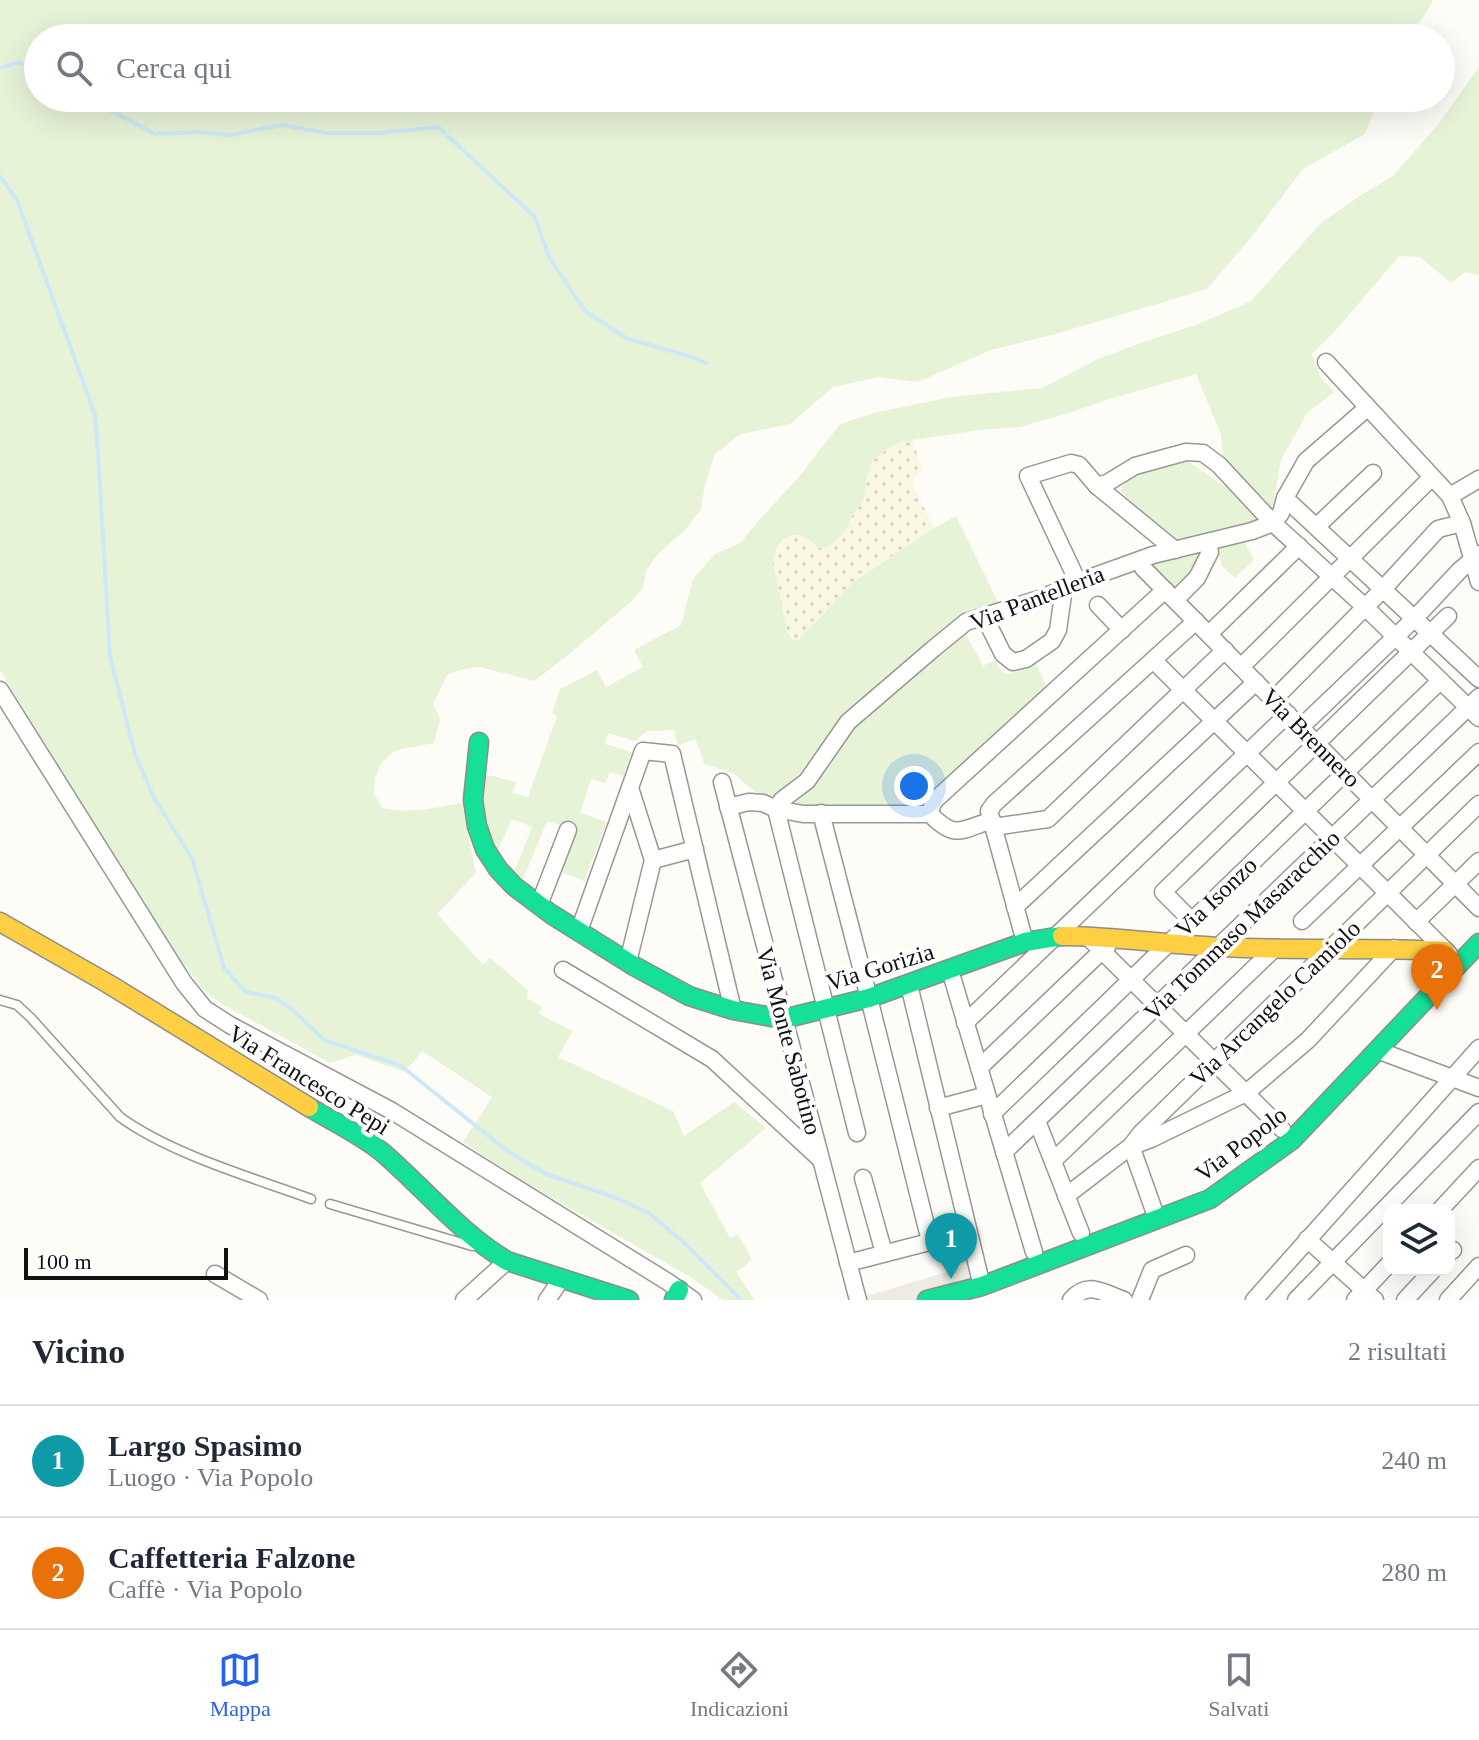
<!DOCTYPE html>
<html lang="it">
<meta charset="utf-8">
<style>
:root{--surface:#fff;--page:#f6f6f7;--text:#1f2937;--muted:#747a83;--line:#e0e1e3;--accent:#2563eb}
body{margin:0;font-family:"Times New Roman",serif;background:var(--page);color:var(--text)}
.controls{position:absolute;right:24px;bottom:24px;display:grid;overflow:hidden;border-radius:16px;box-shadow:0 8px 32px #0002}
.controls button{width:72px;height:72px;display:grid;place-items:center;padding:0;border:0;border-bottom:2px solid var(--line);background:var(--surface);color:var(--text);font:40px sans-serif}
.scale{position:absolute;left:24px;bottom:20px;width:204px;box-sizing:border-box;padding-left:8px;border:4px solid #111;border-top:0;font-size:22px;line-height:28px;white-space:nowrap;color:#111;-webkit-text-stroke:6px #fff;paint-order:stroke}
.you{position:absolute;left:914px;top:786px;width:28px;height:28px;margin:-20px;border:6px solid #fff;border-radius:50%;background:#1a73e8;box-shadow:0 0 0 12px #1a73e833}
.badge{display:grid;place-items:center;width:52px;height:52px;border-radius:50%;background:var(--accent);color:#fff;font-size:26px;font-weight:700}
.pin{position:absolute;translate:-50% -66px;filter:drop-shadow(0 2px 4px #0008)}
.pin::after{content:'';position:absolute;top:42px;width:28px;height:24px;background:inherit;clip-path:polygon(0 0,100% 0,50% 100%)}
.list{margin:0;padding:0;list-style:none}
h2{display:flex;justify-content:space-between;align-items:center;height:104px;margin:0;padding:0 32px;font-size:34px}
h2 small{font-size:26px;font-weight:400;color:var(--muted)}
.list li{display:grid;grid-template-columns:52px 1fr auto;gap:24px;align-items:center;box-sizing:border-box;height:112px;padding:0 32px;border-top:2px solid var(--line)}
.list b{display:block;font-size:30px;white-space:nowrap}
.list p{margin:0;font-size:26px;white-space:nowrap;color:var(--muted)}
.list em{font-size:26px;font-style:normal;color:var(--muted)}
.icon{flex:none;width:44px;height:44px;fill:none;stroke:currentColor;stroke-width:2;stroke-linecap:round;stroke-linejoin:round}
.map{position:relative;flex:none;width:1479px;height:1300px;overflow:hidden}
.search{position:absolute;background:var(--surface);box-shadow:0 8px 32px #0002;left:24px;right:24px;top:24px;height:88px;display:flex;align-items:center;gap:20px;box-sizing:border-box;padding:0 28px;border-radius:44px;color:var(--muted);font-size:30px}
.sheet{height:328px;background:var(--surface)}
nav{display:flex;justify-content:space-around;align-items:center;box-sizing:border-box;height:112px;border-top:2px solid var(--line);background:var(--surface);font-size:22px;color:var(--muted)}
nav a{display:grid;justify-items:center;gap:4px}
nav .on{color:var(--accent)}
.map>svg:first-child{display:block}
.farmland{fill:url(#farmland-dots)}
.grass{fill:#e7f3d7}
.plaza{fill:#edebe2}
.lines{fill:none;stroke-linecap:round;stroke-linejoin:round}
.stream{stroke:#cde8f7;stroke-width:4}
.lane-casing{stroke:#979795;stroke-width:11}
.street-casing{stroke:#979795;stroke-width:19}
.fast-casing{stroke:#8e8d8b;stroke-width:21}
.slow-casing{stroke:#8e8d8b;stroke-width:21}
.lane{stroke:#fffffe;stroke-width:8}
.street{stroke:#fffffe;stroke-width:16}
.fast{stroke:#16e098;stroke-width:18}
.slow{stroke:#ffcf43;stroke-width:18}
.labels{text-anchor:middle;stroke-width:8;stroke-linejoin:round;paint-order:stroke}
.street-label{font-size:24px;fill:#111;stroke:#fff}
</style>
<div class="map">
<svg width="1479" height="1300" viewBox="0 0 1479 1300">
<defs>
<pattern id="farmland-dots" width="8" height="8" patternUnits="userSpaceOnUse" patternTransform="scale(2)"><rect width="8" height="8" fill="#f9f7e4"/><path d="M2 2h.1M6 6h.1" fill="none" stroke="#d4d3c3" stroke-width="1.8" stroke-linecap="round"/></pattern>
</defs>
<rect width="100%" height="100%" fill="#fdfcf7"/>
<!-- farmland -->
<polygon class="farmland" points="912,440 923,469 911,481 934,528 858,579 846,589 806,633 798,640 792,639 788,634 772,564 773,555 789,535 798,534 806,537 819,548 828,547 834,542 850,521 853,514 864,501 867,477 872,461 886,450 900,442"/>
<!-- grass -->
<g class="grass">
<path d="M0,0H1433C1426,13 1418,27 1405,35L1406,38H38V98H1379L1365,134L1303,169L1250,239L1207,289L1059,333L991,350L918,382L878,377L833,387L790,424L741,434L715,454L705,485L701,509L686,529L658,554L647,569L643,588L632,601L563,659L534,681L480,667L463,669L447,675L433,704L440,719L434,743L396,750L383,761L375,777L374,794L382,808C410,814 435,808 462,803L476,873L437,914L483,965L490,958L528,990L527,998L542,1007L539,1014L573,1031L558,1057L673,1111L684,1136L734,1102L766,1128L700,1183L730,1238L738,1234L752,1260L736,1272L755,1300H723L692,1278L526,1183L463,1142L492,1097L422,1051L405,1072L356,1055L330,1063L222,1004L203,990L177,955L75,794L0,670Z"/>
<path d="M1479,67V275L1465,272L1451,283L1420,257L1399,256L1337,329L1312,354L1320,376L1334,392L1307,413L1281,460L1272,511L1223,460L1221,435L1196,374L1107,400L1066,414L1020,427L980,430L900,442L886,450L872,461L867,477L864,501L853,514L846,529L834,542L828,547L819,548C814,544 809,538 803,536C785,530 773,549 773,564L788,634L792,639L798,640L817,621L846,589L858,579L934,528L956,516L998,602L949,625L845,717L801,778L775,800L754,791L733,773L704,764L700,750L695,739L678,746L674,730L647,731L635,741L608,733L605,744L632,752L623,776L610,772L606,783L591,779L580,813L607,822L584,881L559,871L575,823L565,821L562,826L547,821L523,879L515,870L532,827L512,819L499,848L492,852L479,776H493L516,782L513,793L528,797L557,716L552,713L560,689L597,670L606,687L643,667L634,650L681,625L693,579L715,554L740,543L760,519L798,478L840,424L874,413L951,397L1042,388L1098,359L1138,344L1199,324L1251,301L1322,222L1363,194L1393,176L1440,122Z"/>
<path d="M1186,460L1240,497L1263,520L1172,542L1121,491C1128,469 1166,466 1186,460Z"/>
<polygon points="1244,540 1254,560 1235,578 1223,567 1217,552 1219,548"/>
<polygon points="1198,550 1202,552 1200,561 1176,592 1171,589 1149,563"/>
<polygon points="965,632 983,666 995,660 1002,672 1010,674 1035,662 1049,691 943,787 927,793 921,803 908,808 807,810 792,799 852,723"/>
</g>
<!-- plaza -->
<polygon class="plaza" points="976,1263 973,1300 854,1300"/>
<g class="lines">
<!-- stream -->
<g class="stream">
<polyline points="0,68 19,62 38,72"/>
<polyline points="87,98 155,134 196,132 230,135 283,125 326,133 380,133 438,127 535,217 549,257 585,311 628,339 686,355 706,363"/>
<polyline points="0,176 17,200 95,415 99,468 110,656 135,754 154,798 192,858 224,968 246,992 276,998 294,1011 324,1040 400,1065 506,1150 546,1174 619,1199 650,1214 681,1240 741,1300"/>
</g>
<defs>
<g id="lane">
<path d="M0,1000L17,1005L31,1018L120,1117C171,1154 251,1177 311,1199"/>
<polyline points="330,1204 472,1246"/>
</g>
<g id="street">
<polyline points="1326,362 1450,496 1462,523 1479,582"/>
<polyline points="1097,486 1175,550"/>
<polyline points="1450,496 1479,479"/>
<polyline points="1285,498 1479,679"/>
<polyline points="1316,527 1373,473"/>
<polyline points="1143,568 1479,908"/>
<polyline points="1078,582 1028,476 1071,463 1079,465 1097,486 1107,483 1135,466 1186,452 1203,453 1219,465 1273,523 1365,607 1479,718"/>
<polyline points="1175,600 1197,578 1210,552 1207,543"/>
<polyline points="1098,605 1122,630"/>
<polyline points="984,616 1003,654 1013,662 1026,659 1052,641 1058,630 1064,588"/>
<polyline points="1209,634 1299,546"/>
<polyline points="1154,661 1449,954"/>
<polyline points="1241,667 1431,478"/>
<polyline points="0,690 184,983 205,1009 230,1025 392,1111 668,1282 693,1300"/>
<polyline points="1273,700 1383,589 1438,529 1462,523"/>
<polyline points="1301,727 1414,619 1460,570 1479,554"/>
<polyline points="722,782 858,1300"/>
<path d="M728,807L749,802L763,803L776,809L803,814H930C955,840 961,830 992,820"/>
<polyline points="821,813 869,998 930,1241"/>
<polyline points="930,814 933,802 1165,590"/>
<polyline points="994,827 1048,819 1225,650"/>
<polyline points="653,860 695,849"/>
<polyline points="539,905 568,830"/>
<polyline points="1015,907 1256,682"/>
<polyline points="1192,921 1163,892 1448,616"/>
<polyline points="1302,921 1479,752"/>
<polyline points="1416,922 1479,861"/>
<polyline points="579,931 643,751 672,754 733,1010"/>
<polyline points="1087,936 1282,1129"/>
<polyline points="1025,942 989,811 994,804 1196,621"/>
<polyline points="628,962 653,860 630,788"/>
<polyline points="563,970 712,1059 819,1158"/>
<polyline points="950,970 1034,1252"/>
<polyline points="909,985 982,1286"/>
<polyline points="965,1023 1288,714"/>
<polyline points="1377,1050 1479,1088"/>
<polyline points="979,1068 1108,945"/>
<polyline points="938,1108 987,1095"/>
<polyline points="992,1114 1440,681"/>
<polyline points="1037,1121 1081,1233"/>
<polyline points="857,1133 776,809 782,800 807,781 848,722 933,649 966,622 1042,598 1078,582 1153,555 1252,531 1273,523 1281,513 1285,498 1306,461 1367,408"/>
<polyline points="1131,1146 1157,1219"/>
<polyline points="1132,1146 1151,1139 1246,1093 1308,1040 1394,948"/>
<polyline points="1004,1152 1479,697"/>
<polyline points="1053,1161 1274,949"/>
<polyline points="863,1178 884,1253"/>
<polyline points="1066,1196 1131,1146 1141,1133 1479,804"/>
<polyline points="1440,1210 1479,1168"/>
<polyline points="1307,1239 1375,1300"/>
<polyline points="1449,1253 1453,1250"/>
<polyline points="848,1263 968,1232"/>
<polyline points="215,1274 259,1300"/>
<polyline points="464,1300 507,1261"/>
<polyline points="547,1300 562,1278"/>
<path d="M1071,1300C1088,1280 1103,1293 1124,1300"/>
<polyline points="1140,1300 1152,1270 1186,1255"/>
<polyline points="1254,1300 1479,1048"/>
<polyline points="1296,1300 1479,1112"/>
<polyline points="1355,1300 1389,1264"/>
<polyline points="1405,1300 1433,1270"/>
<polyline points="1448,1300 1479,1266"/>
</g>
<g id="fast">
<polyline points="479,742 473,800 477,826 485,849 498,869 514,886 551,914 634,966 689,996 733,1010 783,1019 869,998 1025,942 1062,936"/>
<path d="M309,1107C332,1121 361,1135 382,1152C424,1188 460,1233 507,1261L629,1300"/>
<polyline points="674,1300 679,1290"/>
<polyline points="927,1300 982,1286 1210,1199 1292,1140 1479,943"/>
</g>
<g id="slow">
<polyline points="0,922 107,983 309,1107"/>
<path d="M1062,936C1115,936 1169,945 1222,947C1296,951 1371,947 1445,951"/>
</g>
</defs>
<!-- lane casing -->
<use href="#lane" class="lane-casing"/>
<!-- street casing -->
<use href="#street" class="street-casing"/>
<!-- fast casing -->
<use href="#fast" class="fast-casing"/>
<!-- slow casing -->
<use href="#slow" class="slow-casing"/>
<!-- lane -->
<use href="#lane" class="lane"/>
<!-- street -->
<use href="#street" class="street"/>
<!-- fast -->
<use href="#fast" class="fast"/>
<!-- slow -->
<use href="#slow" class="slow"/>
</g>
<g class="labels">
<!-- street labels -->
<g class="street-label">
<text transform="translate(1037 598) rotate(-21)" y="8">Via Pantelleria</text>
<text transform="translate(1311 738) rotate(45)" y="8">Via Brennero</text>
<text transform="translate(1216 897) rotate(-44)" y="8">Via Isonzo</text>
<text transform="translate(1242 925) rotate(-44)" y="8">Via Tommaso Masaracchio</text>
<text transform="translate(880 967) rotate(-17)" y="8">Via Gorizia</text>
<text transform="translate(1275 1003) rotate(-44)" y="8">Via Arcangelo Camiolo</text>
<text transform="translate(789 1041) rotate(75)" y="8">Via Monte Sabotino</text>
<text transform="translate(309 1080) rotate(32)" y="8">Via Francesco Pepi</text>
<text transform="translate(1241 1144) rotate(-37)" y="8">Via Popolo</text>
</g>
</g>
</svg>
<div class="controls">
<button><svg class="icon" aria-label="layers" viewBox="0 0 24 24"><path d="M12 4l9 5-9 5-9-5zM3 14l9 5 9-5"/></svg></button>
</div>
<div class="scale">100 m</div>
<div class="you"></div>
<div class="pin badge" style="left:951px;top:1279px;background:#0f9aa8">1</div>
<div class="pin badge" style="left:1437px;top:1010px;background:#e8710a">2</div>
<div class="search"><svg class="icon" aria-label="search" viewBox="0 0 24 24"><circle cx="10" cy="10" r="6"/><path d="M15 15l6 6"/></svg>Cerca qui</div>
</div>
<section class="sheet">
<h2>Vicino<small>2 risultati</small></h2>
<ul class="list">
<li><span class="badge" style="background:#0f9aa8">1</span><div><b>Largo Spasimo</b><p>Luogo · Via Popolo</p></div><em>240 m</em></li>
<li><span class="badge" style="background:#e8710a">2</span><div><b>Caffetteria Falzone</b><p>Caffè · Via Popolo</p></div><em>280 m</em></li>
</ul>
</section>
<nav>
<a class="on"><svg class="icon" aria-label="map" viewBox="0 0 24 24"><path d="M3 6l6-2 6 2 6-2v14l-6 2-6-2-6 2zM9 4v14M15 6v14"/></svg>Mappa</a>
<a><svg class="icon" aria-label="directions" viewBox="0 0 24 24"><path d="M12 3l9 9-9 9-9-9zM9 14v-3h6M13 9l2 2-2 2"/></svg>Indicazioni</a>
<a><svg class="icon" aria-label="saved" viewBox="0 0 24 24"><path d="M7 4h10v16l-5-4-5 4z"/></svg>Salvati</a>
</nav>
